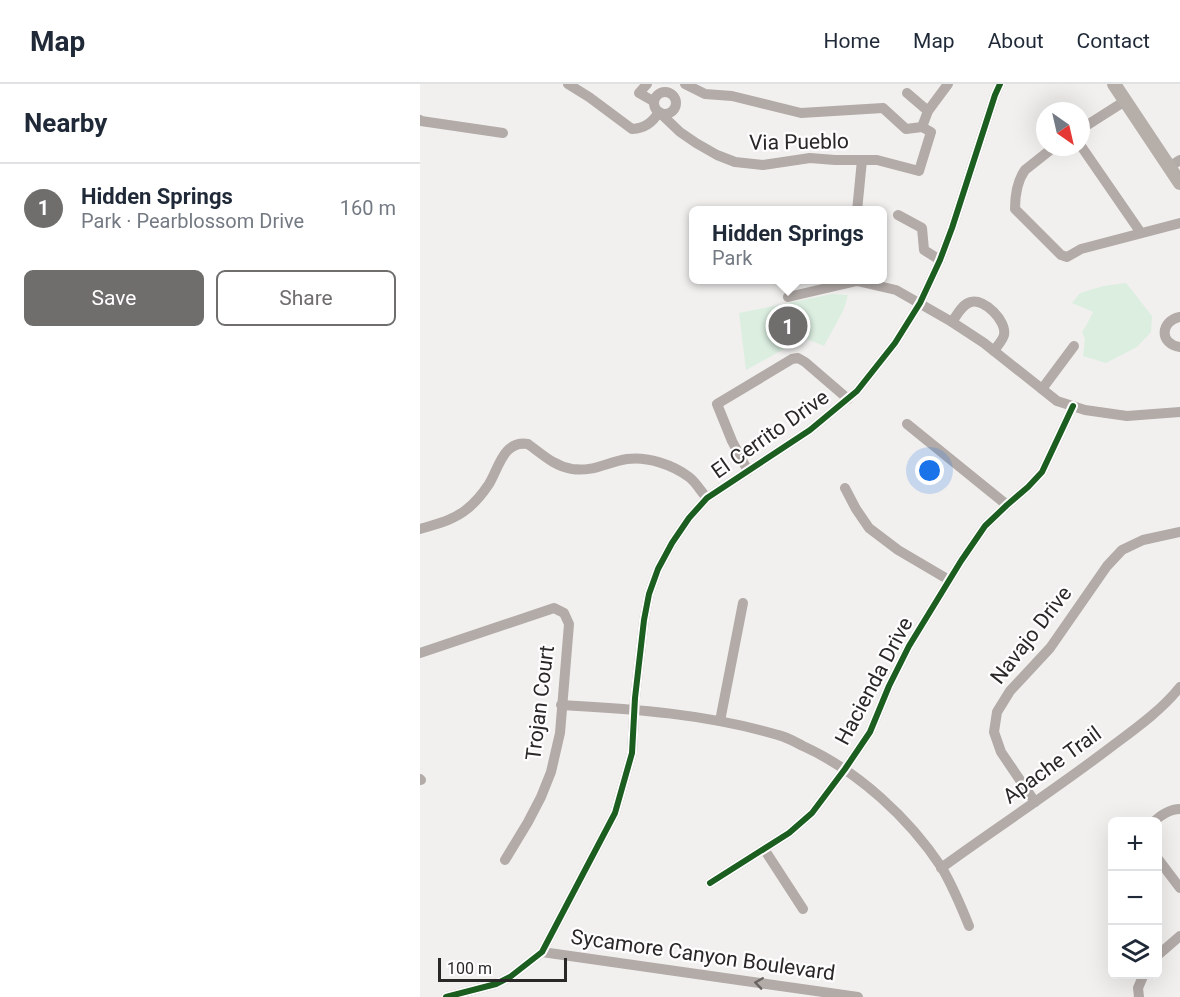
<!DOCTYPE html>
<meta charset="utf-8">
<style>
:root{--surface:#fff;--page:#f6f6f7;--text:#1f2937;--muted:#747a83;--line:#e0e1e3;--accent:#6f6e6d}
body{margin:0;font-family:Roboto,sans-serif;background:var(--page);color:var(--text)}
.controls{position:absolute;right:18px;bottom:18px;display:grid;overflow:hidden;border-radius:9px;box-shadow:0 6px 24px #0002}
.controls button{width:54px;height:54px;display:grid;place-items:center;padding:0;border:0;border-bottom:2px solid var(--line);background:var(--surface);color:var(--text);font:30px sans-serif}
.compass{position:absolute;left:616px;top:18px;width:54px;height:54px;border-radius:50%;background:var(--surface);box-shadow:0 6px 24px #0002;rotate:146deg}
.scale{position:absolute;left:18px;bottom:15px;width:129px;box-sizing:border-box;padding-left:6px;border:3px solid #292827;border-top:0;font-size:16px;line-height:21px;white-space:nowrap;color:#292827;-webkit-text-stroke:4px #fffefe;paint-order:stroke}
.you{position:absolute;left:510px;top:387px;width:21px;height:21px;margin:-15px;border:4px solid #fff;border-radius:50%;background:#1a73e8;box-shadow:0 0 0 9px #1a73e833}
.badge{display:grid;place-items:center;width:39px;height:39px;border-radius:50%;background:var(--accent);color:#fff;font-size:20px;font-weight:700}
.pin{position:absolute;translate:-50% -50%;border:3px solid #fff;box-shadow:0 2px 6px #0006}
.popup{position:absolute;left:269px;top:122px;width:198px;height:78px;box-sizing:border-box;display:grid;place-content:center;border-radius:9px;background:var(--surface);filter:drop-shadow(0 2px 4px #0005);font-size:20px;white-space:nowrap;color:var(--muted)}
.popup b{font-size:22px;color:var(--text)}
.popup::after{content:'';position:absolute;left:50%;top:100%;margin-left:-12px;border:12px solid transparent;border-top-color:var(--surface)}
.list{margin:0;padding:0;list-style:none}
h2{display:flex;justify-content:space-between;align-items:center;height:78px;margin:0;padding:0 24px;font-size:26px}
h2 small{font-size:20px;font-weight:400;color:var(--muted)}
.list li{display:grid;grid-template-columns:39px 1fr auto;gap:18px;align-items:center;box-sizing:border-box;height:90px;padding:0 24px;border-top:2px solid var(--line)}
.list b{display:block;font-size:22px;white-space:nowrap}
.list p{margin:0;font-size:20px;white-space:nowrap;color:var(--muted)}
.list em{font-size:20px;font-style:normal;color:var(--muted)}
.actions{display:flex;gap:12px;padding:18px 24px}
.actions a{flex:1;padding:14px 0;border:2px solid var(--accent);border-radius:9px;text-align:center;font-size:21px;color:var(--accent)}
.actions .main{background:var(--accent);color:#fff}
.icon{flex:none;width:33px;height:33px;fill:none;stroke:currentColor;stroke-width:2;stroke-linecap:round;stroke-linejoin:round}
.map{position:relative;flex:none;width:760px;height:913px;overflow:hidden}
header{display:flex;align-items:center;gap:36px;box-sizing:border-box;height:84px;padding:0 30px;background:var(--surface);border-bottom:2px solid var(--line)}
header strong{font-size:28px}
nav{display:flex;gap:33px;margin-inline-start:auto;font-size:21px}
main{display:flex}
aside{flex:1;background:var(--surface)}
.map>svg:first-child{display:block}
.green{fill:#dbeee0}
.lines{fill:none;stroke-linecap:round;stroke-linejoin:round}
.minor{stroke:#b2aba8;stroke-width:10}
.major{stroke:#b5aea9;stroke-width:14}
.cycleway-casing{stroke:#fffefe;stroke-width:10}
.cycleway{stroke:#1b5e20;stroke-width:6}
.oneway{stroke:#676361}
.labels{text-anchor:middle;stroke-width:4.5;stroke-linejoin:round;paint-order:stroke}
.street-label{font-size:21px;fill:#292827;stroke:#fffefe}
</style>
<header>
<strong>Map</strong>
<nav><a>Home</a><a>Map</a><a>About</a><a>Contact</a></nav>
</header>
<main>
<aside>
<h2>Nearby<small></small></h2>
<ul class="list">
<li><span class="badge">1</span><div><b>Hidden Springs</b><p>Park · Pearblossom Drive</p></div><em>160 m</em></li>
</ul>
<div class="actions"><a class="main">Save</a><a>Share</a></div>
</aside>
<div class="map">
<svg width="760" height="913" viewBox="0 0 760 913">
<rect width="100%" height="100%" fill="#f2f0ef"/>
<!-- green -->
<g class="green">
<polygon points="706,199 732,232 731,248 717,263 686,279 663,272 665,255 662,248 666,242 673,228 652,219 660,209 683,202"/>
<polygon points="412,210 428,211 424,225 404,262 384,254 326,286 319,229"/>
</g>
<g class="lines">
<!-- minor -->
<g class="minor">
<path d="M148,0L169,13L212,45C225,44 232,39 239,28L260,48L276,59L297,71L315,78L343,81L390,74L415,76H457L499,87L511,48L502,43"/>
<polyline points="227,0 219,9 233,17"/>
<polyline points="265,0 285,10 312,12 381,29 463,24 486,45 502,43"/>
<circle cx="245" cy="19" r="11"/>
<polyline points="487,9 508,27"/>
<polyline points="0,36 1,37 83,49"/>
<polyline points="502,43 508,27 528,0"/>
<polyline points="661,45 705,17"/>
<polyline points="661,62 721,149"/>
<path d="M634,63L605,86C597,97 595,112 595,125L641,171L647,173L661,165L760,139"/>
<polyline points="749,83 760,76"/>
<polyline points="437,127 442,76"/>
<polyline points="478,131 502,144 504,166 520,176"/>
<polyline points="368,213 437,197 476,206 532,238 564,259 637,317 665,326 707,332 760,328"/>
<path d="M760,233C740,237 739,260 760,263"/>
<path d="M532,238C537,231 542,220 551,218C564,214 587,237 584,251C583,256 577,262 574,267"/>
<polyline points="622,305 654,262"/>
<polyline points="487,340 587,421"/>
<polyline points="328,387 312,357 297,320 372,275 378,274 385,278 428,315"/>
<polyline points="425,404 436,425 449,444 478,466 529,496"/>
<path d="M0,445C16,440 34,436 47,425C56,418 63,409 69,400C79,384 83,356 108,360C122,370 134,382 152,385C174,388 187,378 207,375C227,372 253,381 269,393C276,398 281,408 287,414"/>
<polyline points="0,569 134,524 144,529 149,540 140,649 131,688 121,713 108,738 85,776"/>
<path d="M141,621C215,625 287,630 358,651C367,653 375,658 383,662C438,687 489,734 522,784C533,803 541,822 549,842"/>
<polyline points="300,637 323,519"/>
<polyline points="0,695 1,696"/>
<polyline points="615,718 581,668 574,648 577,628 590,607 630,564 687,482 702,466 723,456 760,448"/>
<path d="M734,738C740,731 751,725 760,725"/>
<polyline points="344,765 383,825"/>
<polyline points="738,775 760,804"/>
<path d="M521,784C576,744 633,707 687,666C712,647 740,628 760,603"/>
<polyline points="290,799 369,749 392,729 425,685 450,648 469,602 489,562 541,477 565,442 587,421 608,403 622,388 653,322"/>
<polyline points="122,868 438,913"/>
<polyline points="738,871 760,852"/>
<polyline points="26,913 76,900 90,893 122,868 195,729 212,669 215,614 224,536 229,510 238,485 252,459 269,434 287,414 390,346 437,307 475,259 500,219 520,176 532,144 575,11 580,0"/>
<polyline points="719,913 718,904 724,890"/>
</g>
<!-- major -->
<polyline class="major" points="694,0 760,99"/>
<defs>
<g id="cycleway">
<polyline points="290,799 369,749 392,729 425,685 450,648 469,602 489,562 541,477 565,442 587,421 608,403 622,388 653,322"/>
<polyline points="26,913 76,900 90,893 122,868 195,729 212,669 215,614 224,536 229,510 238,485 252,459 269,434 287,414 390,346 437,307 475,259 500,219 520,176 532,144 575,11 580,0"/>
</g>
</defs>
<!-- cycleway casing -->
<use href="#cycleway" class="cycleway-casing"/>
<!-- cycleway -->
<use href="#cycleway" class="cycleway"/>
</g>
<!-- one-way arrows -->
<defs><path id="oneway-chevron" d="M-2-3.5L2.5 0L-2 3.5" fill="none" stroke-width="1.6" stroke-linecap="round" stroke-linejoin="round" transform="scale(1.5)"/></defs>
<use class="oneway" href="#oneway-chevron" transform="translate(339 899) rotate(-172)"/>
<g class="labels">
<!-- street labels -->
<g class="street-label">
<text transform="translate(379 58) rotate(-1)" y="7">Via Pueblo</text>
<text transform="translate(350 350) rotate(-35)" y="7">El Cerrito Drive</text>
<text transform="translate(611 551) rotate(-52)" y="7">Navajo Drive</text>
<text transform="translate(454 597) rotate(-62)" y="7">Hacienda Drive</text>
<text transform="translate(120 619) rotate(-83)" y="7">Trojan Court</text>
<text transform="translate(632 681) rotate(-36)" y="7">Apache Trail</text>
<text transform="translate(283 871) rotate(8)" y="7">Sycamore Canyon Boulevard</text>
</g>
</g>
</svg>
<div class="controls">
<button>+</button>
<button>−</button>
<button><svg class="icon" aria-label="layers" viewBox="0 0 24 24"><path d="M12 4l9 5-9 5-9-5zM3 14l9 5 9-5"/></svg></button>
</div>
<svg class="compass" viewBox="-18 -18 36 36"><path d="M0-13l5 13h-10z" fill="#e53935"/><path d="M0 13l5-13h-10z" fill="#747a83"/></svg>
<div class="scale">100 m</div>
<div class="you"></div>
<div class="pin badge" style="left:368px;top:242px">1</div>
<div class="popup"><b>Hidden Springs</b>Park</div>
</div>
</main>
